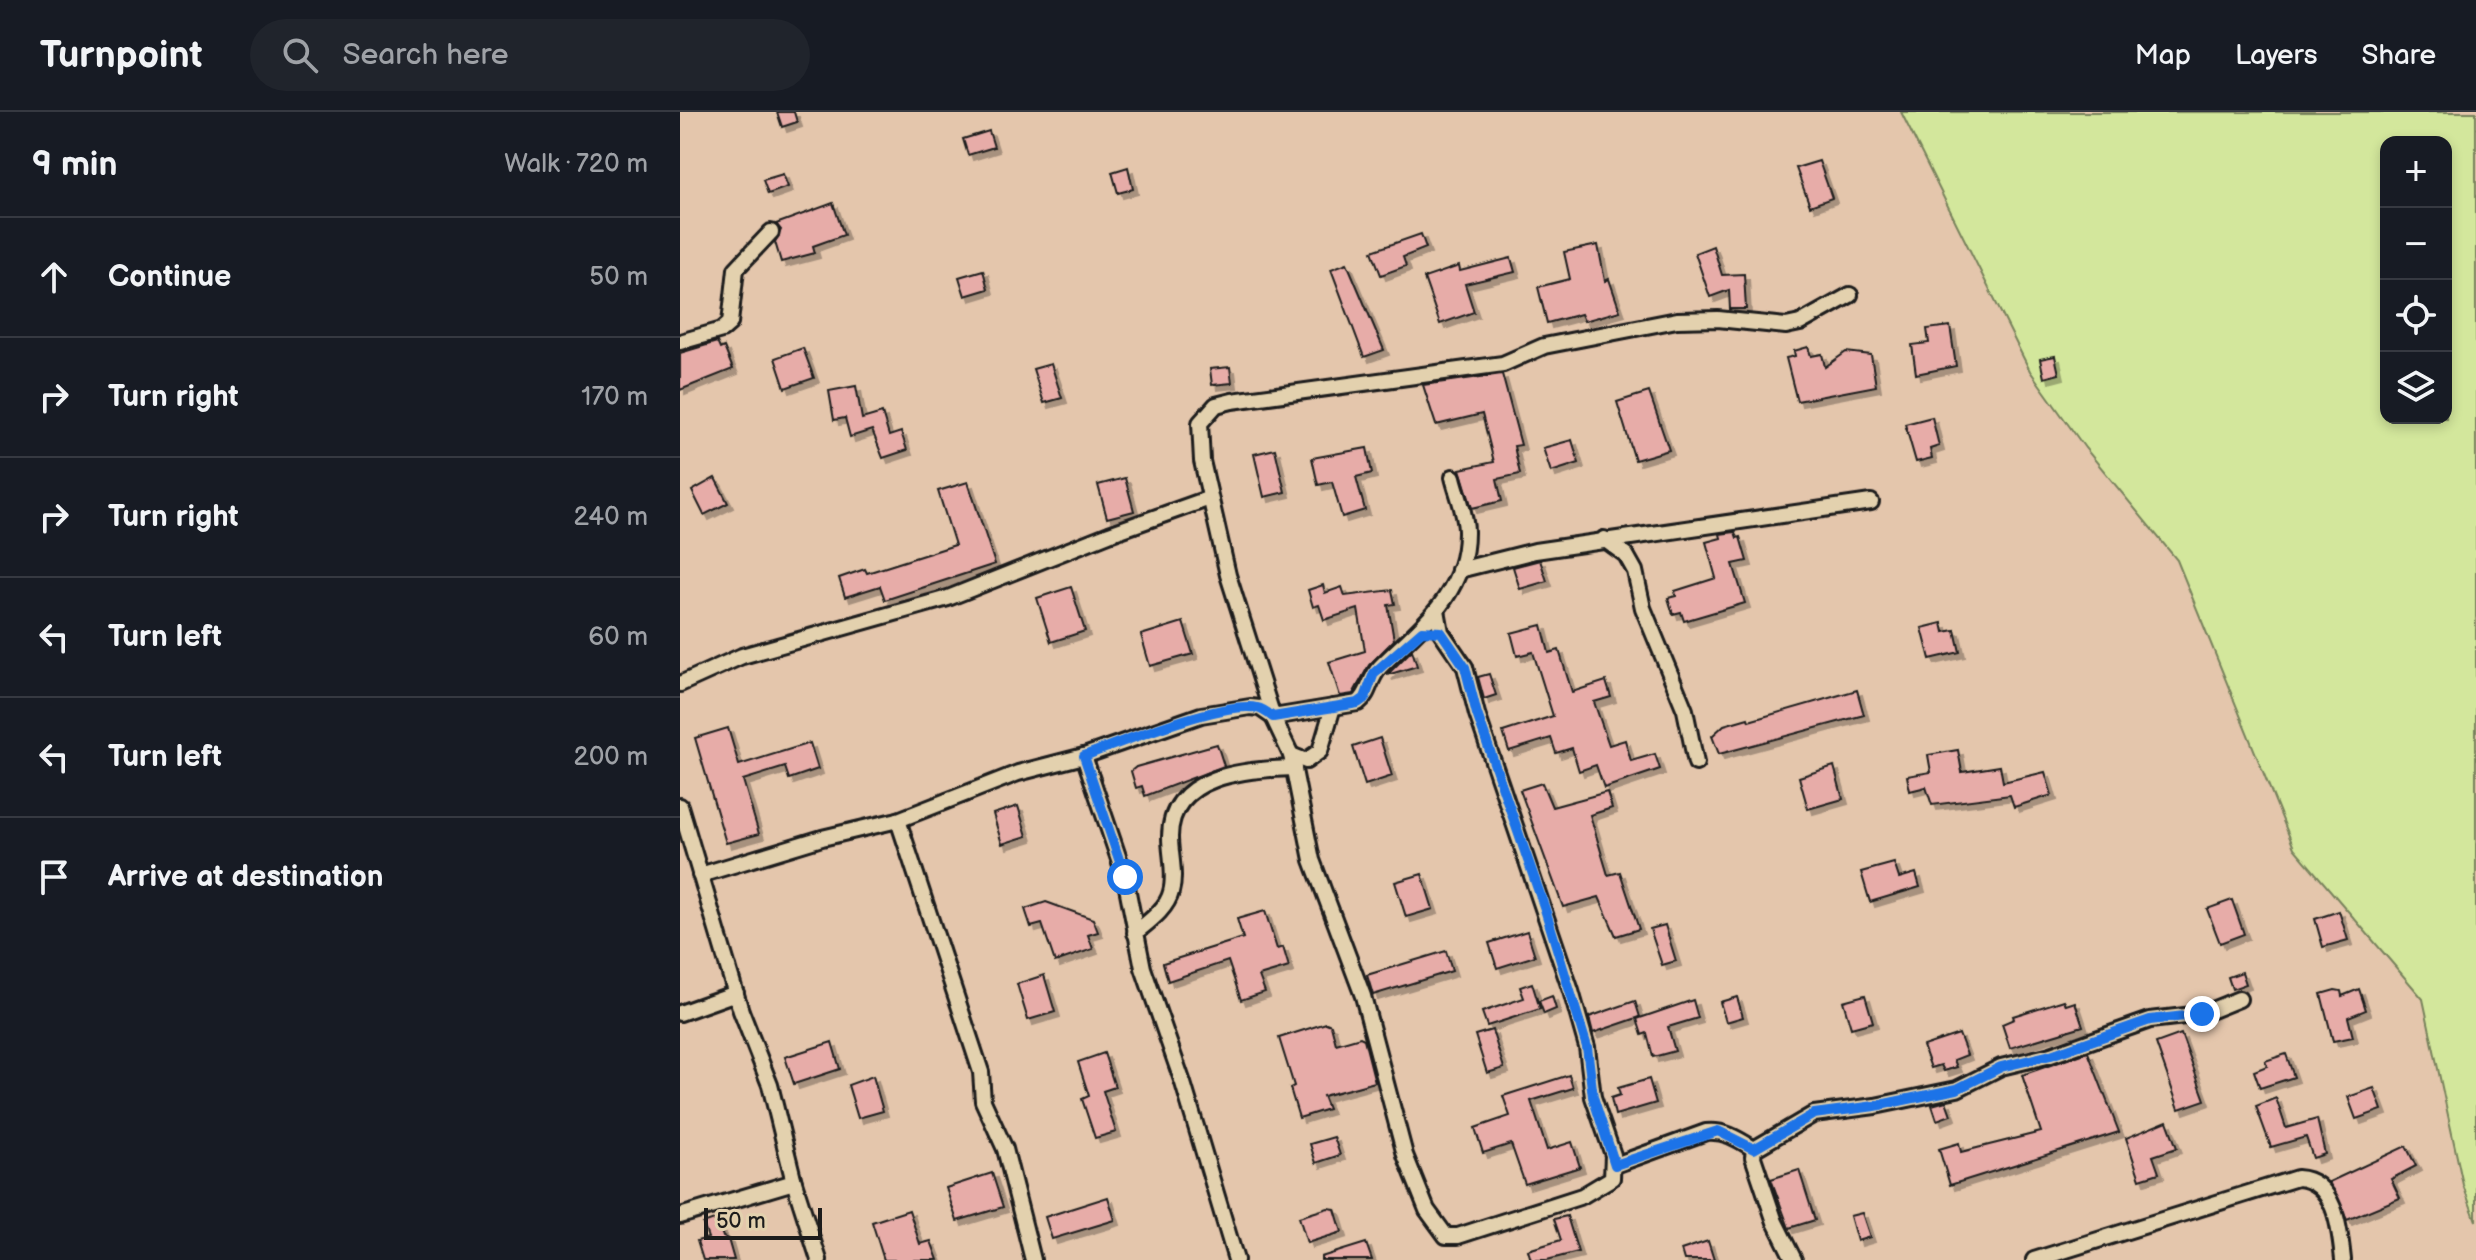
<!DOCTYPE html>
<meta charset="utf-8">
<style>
:root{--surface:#171b24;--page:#20242c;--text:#f1f3f6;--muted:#9ea1a6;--line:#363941}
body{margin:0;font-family:"Balsamiq Sans",sans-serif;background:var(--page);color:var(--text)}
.controls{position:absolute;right:24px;top:24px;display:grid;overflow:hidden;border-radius:16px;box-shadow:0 4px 12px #0003}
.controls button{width:72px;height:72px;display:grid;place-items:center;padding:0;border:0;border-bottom:2px solid var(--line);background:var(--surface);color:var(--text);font:40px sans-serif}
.scale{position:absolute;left:24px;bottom:20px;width:118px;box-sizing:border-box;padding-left:8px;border:4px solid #1c1c1c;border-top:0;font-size:22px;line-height:28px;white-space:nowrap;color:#1c1c1c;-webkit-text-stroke:6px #e3d1ae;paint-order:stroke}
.stop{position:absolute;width:24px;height:24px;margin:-18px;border:6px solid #1a73e8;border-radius:50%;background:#fff}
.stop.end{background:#1a73e8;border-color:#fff;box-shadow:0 2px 8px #0008}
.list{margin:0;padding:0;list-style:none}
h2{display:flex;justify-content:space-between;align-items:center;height:104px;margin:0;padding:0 32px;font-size:34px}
h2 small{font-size:26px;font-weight:400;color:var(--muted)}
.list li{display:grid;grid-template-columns:52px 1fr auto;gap:24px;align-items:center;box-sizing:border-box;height:120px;padding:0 32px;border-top:2px solid var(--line)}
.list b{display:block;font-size:30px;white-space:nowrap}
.list em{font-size:26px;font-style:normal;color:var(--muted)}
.icon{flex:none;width:44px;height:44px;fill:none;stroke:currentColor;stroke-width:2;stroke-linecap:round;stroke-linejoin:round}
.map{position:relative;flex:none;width:1796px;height:1148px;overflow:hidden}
header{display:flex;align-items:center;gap:48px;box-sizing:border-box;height:112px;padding:0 40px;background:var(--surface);border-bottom:2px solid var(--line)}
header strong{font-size:38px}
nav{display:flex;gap:44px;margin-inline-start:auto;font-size:28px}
.search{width:560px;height:72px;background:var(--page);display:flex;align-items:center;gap:20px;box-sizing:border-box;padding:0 28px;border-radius:44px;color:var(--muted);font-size:30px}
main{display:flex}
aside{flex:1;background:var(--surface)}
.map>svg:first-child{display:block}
.green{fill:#d3e79c;stroke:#78825c;stroke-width:2;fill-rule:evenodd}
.building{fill:#e7aca8;stroke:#1c1c1c;stroke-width:2;filter:url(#shadow)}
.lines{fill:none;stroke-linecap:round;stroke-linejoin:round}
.minor-casing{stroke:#1c1c1c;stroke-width:20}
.minor{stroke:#e3d1ae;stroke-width:14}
.route{stroke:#1a73e8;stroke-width:10}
</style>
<header>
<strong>Turnpoint</strong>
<div class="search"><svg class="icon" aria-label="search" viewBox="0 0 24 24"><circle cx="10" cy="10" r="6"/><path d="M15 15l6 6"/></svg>Search here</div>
<nav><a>Map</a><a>Layers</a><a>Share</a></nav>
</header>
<main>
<aside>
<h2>9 min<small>Walk · 720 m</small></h2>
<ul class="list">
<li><svg class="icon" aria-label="ahead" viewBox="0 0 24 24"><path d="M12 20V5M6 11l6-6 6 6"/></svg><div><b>Continue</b></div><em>50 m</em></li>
<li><svg class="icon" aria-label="right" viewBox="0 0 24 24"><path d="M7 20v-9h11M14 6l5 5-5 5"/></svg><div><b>Turn right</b></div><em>170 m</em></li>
<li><svg class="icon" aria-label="right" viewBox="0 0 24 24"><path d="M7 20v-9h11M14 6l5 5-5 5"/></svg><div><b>Turn right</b></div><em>240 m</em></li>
<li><svg class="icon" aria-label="left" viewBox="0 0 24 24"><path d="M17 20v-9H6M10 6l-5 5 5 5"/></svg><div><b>Turn left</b></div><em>60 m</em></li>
<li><svg class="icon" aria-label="left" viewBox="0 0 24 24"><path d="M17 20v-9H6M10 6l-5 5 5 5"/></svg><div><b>Turn left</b></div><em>200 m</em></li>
<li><svg class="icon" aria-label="arrive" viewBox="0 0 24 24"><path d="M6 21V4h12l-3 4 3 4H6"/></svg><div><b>Arrive at destination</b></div></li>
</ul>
</aside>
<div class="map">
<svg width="1796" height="1148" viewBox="0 0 1796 1148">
<defs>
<filter id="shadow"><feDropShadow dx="5" dy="5" stdDeviation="0" flood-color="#0004"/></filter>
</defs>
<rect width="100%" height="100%" fill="#e4c6ac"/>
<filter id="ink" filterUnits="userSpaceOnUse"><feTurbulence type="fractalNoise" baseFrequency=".0125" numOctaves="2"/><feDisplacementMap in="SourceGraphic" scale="16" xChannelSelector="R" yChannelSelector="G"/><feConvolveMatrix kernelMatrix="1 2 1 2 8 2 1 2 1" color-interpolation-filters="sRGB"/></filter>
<g filter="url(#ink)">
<!-- green -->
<path class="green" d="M1221,0H1796V1109L1783,1073L1743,887L1614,736L1497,448L1405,336L1350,259ZM1706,30H1766V306H1706Z"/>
<!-- building -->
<g class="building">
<polygon points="97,0 114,0 117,10 102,15"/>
<polygon points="309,19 314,35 288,43 283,27"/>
<polygon points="1139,49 1152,86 1130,94 1116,56"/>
<polygon points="448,55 453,77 438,81 432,60"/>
<polygon points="103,62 108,75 88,82 83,68"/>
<polygon points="153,91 164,123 133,134 135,141 101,150 95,130 101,118 96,112"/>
<polygon points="741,122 746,136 723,145 726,154 701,163 692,139"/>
<polygon points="918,133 925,169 929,167 940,199 904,209 901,202 867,211 858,175 890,167 884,140"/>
<polygon points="1033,134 1042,163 1064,162 1066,197 1050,197 1049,178 1030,185 1015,141"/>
<polygon points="831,146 835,160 785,172 794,200 760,212 744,166 779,154 780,159"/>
<polygon points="667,151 704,238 684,245 651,157"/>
<polygon points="303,158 308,177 285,184 279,165"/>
<polygon points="1270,214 1276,254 1236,262 1232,233 1249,231 1247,217"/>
<polygon points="37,230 40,237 44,235 53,257 0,278 0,241"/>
<polygon points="1128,235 1131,244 1142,242 1145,255 1166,240 1191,243 1196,274 1117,289 1106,246 1115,244 1114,239"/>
<polygon points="123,236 134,266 105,276 95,246"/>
<polygon points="1375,244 1379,262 1364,266 1360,247"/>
<polygon points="371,252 382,286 364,291 353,257"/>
<polygon points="550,255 552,271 532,273 530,257"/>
<polygon points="822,262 841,333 834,334 840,362 817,367 822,389 792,396 780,357 814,350 802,302 756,313 743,273"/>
<polygon points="176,274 182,307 202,301 209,324 221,320 227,338 203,346 192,318 170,325 165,306 154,308 149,279"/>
<polygon points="969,280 989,338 955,348 937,290"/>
<polygon points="1252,305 1259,334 1250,337 1252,346 1236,350 1225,312"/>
<polygon points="892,328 899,351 871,360 863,336"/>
<polygon points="687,336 692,361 676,365 685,398 662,405 652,370 638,373 632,346"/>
<polygon points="595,337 605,380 584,385 574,342"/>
<polygon points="35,366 48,391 24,403 12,379"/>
<polygon points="445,366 454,399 427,406 418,373"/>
<polygon points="288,370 315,452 205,488 200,474 165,485 159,466 185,457 187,461 275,433 258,379"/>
<polygon points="1055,420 1057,426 1060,425 1067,449 1053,452 1065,491 1004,509 1001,500 993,502 988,486 996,484 995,479 1036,466 1026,430 1041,426 1040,422"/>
<polygon points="860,448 867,469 840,477 833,455"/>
<polygon points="643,473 645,481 662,475 665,484 712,478 715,492 708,493 714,528 689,553 673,582 660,584 649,550 685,539 678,497 644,508 639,493 633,495 628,478"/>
<polygon points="391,475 405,519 371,530 357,486"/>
<polygon points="503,510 513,542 470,554 461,523"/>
<polygon points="1262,511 1264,520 1275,518 1280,540 1250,547 1242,516"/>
<polygon points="862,513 869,541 879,538 892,580 926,569 931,585 914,590 929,633 945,628 951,649 975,642 980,657 924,676 916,653 899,659 892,636 876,641 871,626 829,639 823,620 873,604 853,540 837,544 831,521"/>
<polygon points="732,538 737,554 707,563"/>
<polygon points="809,562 816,583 804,587 798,565"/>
<polygon points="1177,578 1184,603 1039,642 1032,624 1044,613 1068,606 1069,609"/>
<polygon points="48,616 59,653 130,631 138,657 109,667 105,655 63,668 79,722 46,731 15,626"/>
<polygon points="700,626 712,664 685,673 673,635"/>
<polygon points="537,632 544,654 465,684 462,674 456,676 451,659 456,655"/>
<polygon points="1278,638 1282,660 1320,654 1323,670 1365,660 1372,683 1334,695 1330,683 1252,693 1246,675 1230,679 1227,664 1251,660 1248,643"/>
<polygon points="1154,654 1163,687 1128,697 1119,665"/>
<polygon points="862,671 872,695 927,680 932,696 910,703 928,763 940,760 959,817 936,824 919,785 883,795 840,678"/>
<polygon points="338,694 347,724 322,732 313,702"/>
<polygon points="1214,751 1219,766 1236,761 1240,775 1190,790 1181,760"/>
<polygon points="742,762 753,797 726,805 715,770"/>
<polygon points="1552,788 1564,822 1540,831 1527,797"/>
<polygon points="366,790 413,807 418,820 408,823 413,837 375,850 362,812 351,815 345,797"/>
<polygon points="585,799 597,837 603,835 609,855 579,864 585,880 561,888 548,849 488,869 483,851 563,826 557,807"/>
<polygon points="1659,799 1668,828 1643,835 1635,807"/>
<polygon points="985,813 996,849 982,853 970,817"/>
<polygon points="847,819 855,844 817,856 809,831"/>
<polygon points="766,839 772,859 693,883 687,863"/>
<polygon points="1562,860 1566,872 1552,877 1548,865"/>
<polygon points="364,863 375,900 348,908 337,872"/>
<polygon points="852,871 860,897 807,914 802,900 844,886 840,875"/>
<polygon points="1679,877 1686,898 1668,905 1673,925 1653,929 1641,882 1655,878 1661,879 1662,884"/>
<polygon points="1185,883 1193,910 1171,916 1163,889"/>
<polygon points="872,884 876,897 864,902 859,889"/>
<polygon points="1057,885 1063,905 1046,910 1040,890"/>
<polygon points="1013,888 1018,906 988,915 995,939 973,945 967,921 962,923 957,907"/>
<polygon points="1384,888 1386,893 1395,890 1403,914 1330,936 1322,912 1334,907 1333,904"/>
<polygon points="955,889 960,905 913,921 909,905"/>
<polygon points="646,911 651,913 656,932 680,925 684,927 695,970 643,984 648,997 619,1006 610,976 614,974 599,926"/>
<polygon points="812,918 824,956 807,961 795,923"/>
<polygon points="1279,922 1287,943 1274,948 1277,955 1264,959 1261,953 1251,956 1243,934"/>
<polygon points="1501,922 1525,988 1499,997 1476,931"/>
<polygon points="152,930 160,957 114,972 105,945"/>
<polygon points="1408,940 1439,1020 1270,1073 1259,1037 1279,1031 1281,1040 1361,1020 1342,963"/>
<polygon points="424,941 435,975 423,979 436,1020 415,1026 402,987 409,984 398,950"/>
<polygon points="1606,942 1614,965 1580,976 1574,959 1587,954 1585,949"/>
<polygon points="889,963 893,976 851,989 867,1038 892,1030 900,1055 845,1072 831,1032 803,1041 795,1016 830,1004 823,984"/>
<polygon points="193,964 203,999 178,1006 168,973"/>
<polygon points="969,967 976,991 935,1003 931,986 940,983 938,976"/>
<polygon points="1694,976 1702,998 1676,1007 1668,985"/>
<polygon points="1596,986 1606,1016 1637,1007 1645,1042 1633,1046 1626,1025 1591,1035 1576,994"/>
<polygon points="1266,989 1271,1003 1257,1008 1252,993"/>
<polygon points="1487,1009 1497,1036 1473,1044 1479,1061 1460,1067 1446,1026"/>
<polygon points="654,1025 660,1043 636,1051 630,1032"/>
<polygon points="1726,1034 1736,1054 1711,1067 1720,1086 1667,1108 1649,1070"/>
<polygon points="1119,1058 1135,1108 1109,1116 1091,1067"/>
<polygon points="312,1061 323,1095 277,1109 266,1076"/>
<polygon points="428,1085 435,1108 372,1127 365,1105"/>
<polygon points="648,1096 655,1097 662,1120 627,1131 619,1105"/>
<polygon points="229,1098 240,1132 251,1129 258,1148 204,1148 192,1110"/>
<polygon points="1182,1101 1190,1125 1177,1129 1170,1104"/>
<polygon points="887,1104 898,1140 867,1148 851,1148 848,1138 881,1128 874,1107"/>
<polygon points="37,1107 43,1125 48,1127 54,1148 23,1148 17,1129 28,1126 23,1112"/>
<polygon points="1028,1129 1034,1148 1004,1148 1001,1138"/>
<polygon points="686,1131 692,1148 641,1148 641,1145"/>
</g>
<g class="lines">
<defs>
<g id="minor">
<polyline points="0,230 42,218 50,211 56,157 91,120"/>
<polyline points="924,427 946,443 955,459 963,496 1005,598 1016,651"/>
<polyline points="779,458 855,439 1191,390"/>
<polyline points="757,498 761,520 785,555 797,602 891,879 907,935 913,985 933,1043 932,1066 902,1084 778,1124 766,1124 747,1098 725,1043 683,884 632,748 611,643 593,605 548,463 522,349 520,311 536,293 552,289 823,252 864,234 997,208 1038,207 1106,214 1120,211 1170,183"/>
<polyline points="0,572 62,544 268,486 429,422 530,386"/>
<polyline points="611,643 626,649 640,639 653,595"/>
<polyline points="404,644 445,765 463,856 503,971 556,1148"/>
<polyline points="0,694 61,899 90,973 114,1070 139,1148"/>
<polyline points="218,708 301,960 303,989 325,1037 353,1148"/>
<path d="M20,763L142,726L218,708L338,661L404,644L521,603L570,595L580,596L593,605L678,591C690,582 689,566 700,555C739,516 787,482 786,419C786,402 777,382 773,365"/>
<path d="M455,821C468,810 487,797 491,780C496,763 490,743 490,725C490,662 568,657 614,656"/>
<polyline points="0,901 56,881"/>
<path d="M935,1053L1026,1020C1045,1018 1058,1027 1074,1037"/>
<polyline points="0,1104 114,1070"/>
<polyline points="1114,1148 1095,1110 1073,1045 1074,1037 1134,1002 1195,994 1277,977 1321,955 1371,943 1470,908 1522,902 1559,887"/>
<path d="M1354,1148L1617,1066C1656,1068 1660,1119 1663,1148"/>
</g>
</defs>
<!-- minor casing -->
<use href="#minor" class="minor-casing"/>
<!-- minor -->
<use href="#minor" class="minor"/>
</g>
</g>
<g class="lines" filter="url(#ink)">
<!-- route -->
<path class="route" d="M445,765L404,644C439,631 544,588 577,596C583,597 588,601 593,605L678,591L685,586L694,561L742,519L761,520L785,555L797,602L865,797L907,935L913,985L935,1053L1038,1019L1074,1037L1134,1002L1195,994L1277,977L1321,955L1371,943L1470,908L1522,902"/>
</g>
</svg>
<div class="controls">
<button>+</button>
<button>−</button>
<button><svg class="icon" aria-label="locate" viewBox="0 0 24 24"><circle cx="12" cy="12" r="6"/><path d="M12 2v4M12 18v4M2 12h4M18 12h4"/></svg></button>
<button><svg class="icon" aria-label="layers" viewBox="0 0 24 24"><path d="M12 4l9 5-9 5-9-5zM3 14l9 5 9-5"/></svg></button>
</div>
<div class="scale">50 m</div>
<div class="stop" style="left:445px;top:765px"></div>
<div class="stop end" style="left:1522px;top:902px"></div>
</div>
</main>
